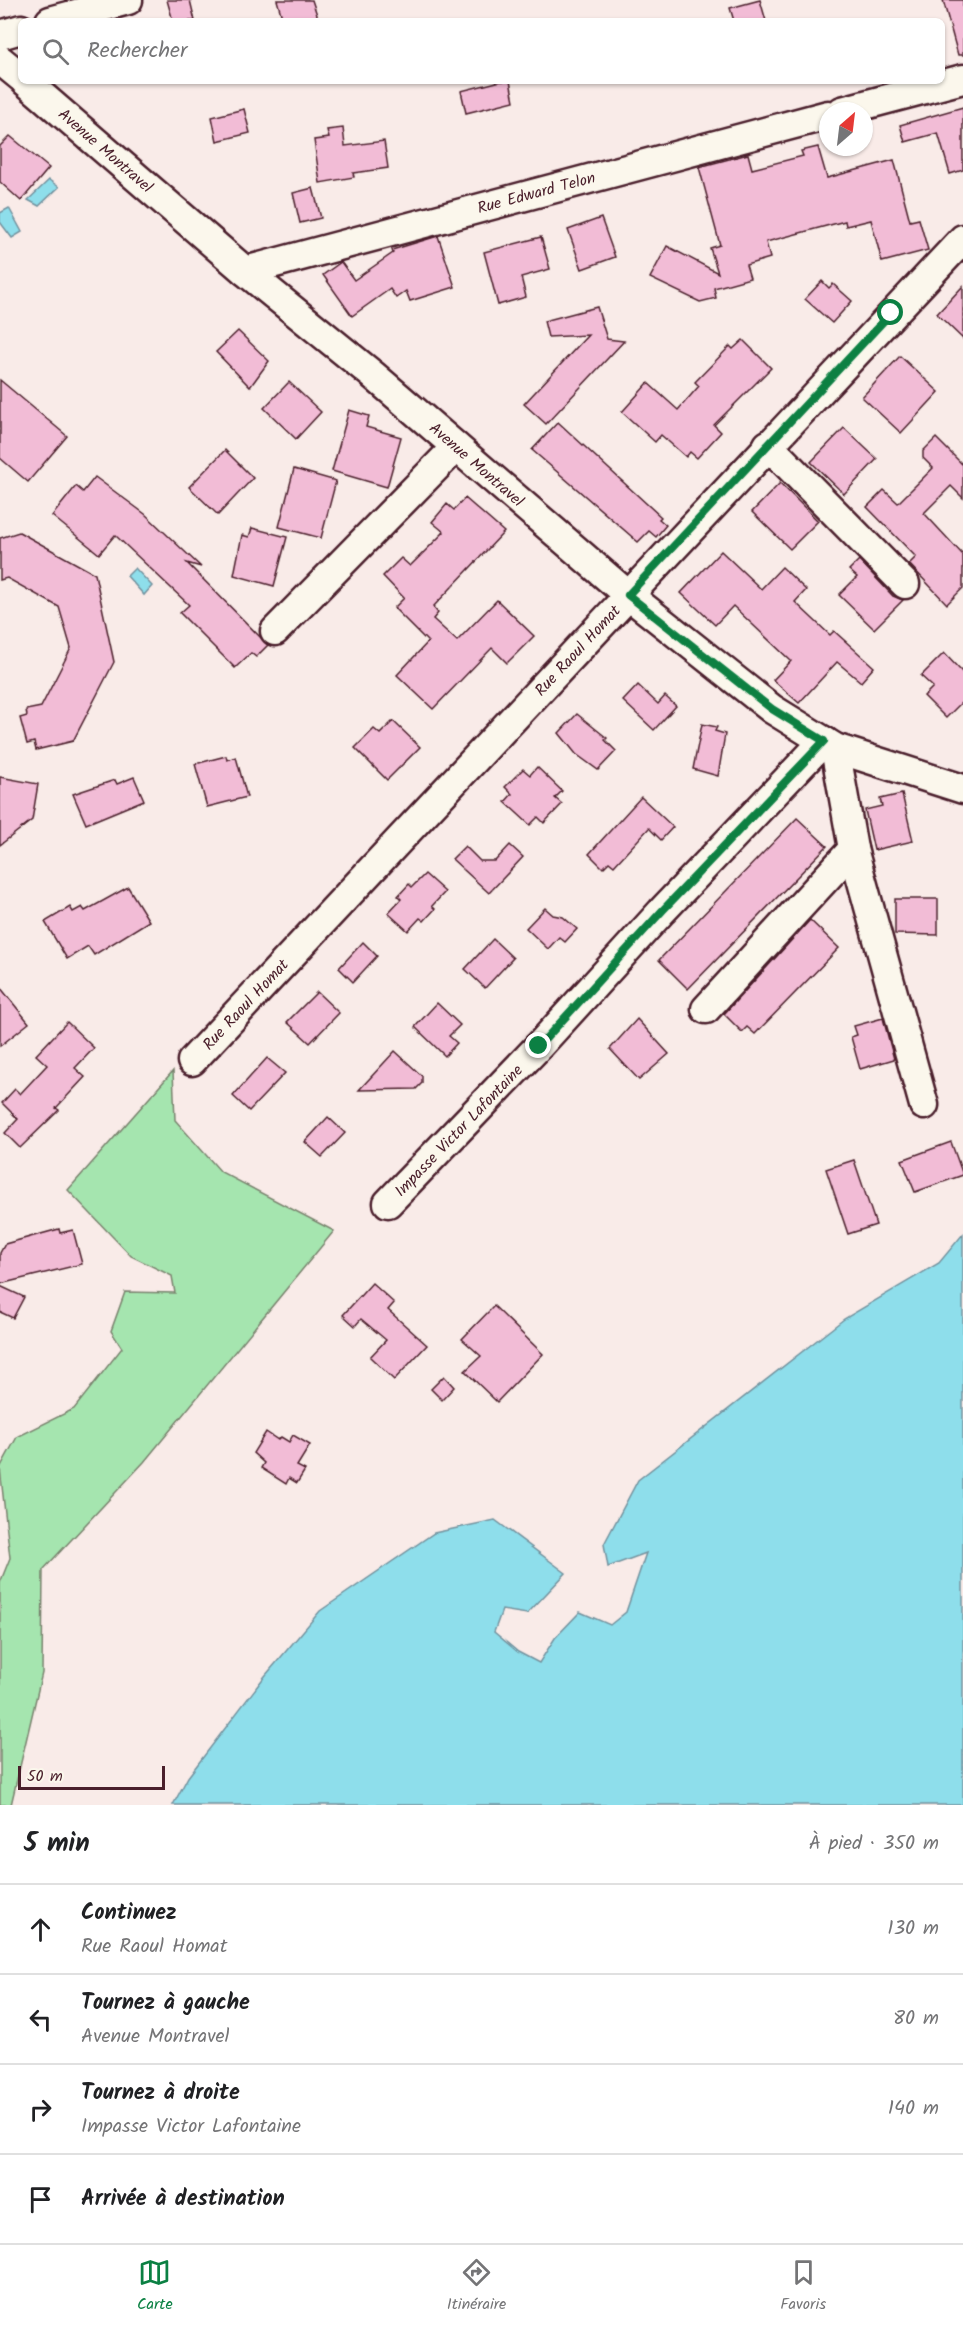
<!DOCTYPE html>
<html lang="fr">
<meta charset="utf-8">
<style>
:root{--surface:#fff;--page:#f6f6f6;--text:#202124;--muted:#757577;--line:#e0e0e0;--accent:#0b8043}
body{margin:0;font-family:Kalam,sans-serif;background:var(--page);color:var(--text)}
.compass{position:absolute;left:819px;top:102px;width:54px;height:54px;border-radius:50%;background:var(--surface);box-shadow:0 2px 4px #0004;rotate:28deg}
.scale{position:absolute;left:18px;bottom:15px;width:147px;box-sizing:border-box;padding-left:6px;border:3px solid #4a1f2b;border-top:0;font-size:16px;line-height:21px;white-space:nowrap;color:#4a1f2b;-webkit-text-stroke:4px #fbf7ec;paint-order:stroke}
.stop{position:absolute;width:18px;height:18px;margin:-14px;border:4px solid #0b8043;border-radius:50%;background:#fff}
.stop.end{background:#0b8043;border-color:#fff;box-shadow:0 2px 6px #0008}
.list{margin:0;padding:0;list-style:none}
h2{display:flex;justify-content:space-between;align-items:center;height:78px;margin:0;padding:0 24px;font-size:26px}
h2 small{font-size:20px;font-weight:400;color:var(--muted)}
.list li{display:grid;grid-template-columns:39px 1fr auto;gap:18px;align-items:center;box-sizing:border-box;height:90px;padding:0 24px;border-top:2px solid var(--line)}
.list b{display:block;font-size:22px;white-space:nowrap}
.list p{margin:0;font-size:20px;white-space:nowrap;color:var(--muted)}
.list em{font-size:20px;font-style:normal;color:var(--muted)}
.icon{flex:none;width:33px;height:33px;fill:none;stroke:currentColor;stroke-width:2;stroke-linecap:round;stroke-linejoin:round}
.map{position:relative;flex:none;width:963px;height:1805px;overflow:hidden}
.search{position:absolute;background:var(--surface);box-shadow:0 2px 4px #0004;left:18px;right:18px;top:18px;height:66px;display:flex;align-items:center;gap:15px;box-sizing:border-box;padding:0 21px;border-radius:9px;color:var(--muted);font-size:22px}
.sheet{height:438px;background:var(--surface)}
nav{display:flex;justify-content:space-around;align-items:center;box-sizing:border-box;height:84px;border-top:2px solid var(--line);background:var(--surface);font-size:16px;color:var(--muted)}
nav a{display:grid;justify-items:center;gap:3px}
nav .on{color:var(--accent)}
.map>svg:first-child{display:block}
.green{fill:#a5e5af;stroke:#78826d;stroke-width:1.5}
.water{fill:#8edeeb;stroke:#73929e;stroke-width:1.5}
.building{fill:#f2bcd6;stroke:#4a1f2b;stroke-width:1.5}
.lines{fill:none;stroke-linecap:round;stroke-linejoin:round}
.minor-casing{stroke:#4a1f2b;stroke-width:33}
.minor{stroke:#fbf7ec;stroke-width:28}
.route{stroke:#0b8043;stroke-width:8}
.labels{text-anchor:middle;stroke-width:6;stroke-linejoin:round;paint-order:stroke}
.street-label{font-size:16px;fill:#4a1f2b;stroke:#fbf7ec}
</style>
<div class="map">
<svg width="963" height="1805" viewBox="0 0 963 1805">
<rect width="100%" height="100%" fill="#f9ebe8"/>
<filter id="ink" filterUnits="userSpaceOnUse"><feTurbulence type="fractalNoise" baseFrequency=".0167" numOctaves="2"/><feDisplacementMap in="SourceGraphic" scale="12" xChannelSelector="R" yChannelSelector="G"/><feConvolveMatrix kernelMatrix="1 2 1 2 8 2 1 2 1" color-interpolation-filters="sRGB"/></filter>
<g filter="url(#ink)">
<!-- green -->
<polygon class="green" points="173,1071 175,1120 221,1172 334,1231 144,1462 43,1570 42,1673 11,1805 0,1805 0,1583 10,1558 0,1468 17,1437 74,1409 122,1348 111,1331 125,1292 175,1293 172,1276 131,1256 68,1190"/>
<!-- water -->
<g class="water">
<polygon points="49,180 59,187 39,206 28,200"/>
<polygon points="9,208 22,232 12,238 0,222 0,213"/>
<polygon points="135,568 152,586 144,595 127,576"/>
<polygon points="963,1234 963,1805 173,1805 188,1777 265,1676 320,1611 434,1533 495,1520 566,1573 527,1614 502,1610 494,1632 518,1652 539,1663 555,1638 580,1612 610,1625 626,1612 646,1553 608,1567 604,1544 638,1480 844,1319 939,1263"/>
</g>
<!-- building -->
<g class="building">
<polygon points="167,0 190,0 195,21 173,21"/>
<polygon points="277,0 312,0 319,21 283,21"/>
<polygon points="760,0 766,21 734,21 730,8"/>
<polygon points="943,0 963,0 963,55 958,55"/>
<polygon points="501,81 510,81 514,101 466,113 461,91"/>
<polygon points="963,107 963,170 950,174 938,133 905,142 900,125"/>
<polygon points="244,109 250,133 217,141 212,117"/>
<polygon points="343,128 345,146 384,141 388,168 353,173 354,177 320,183 314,140 329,138 327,130"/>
<polygon points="10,136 49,168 21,201 0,182 0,146"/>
<polygon points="818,147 827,178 894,160 910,221 919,219 928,250 882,262 871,220 846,226 845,221 766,242 770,258 746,265 750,278 714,288 716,298 700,302 650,278 667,246 718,273 710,248 720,245 699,167 748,154 752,169 803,156 801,151"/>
<polygon points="313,188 321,218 300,223 293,193"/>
<polygon points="601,218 615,257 582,269 568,230"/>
<polygon points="438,236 455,287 410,301 406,291 396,298 390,289 352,316 323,275 341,262 354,280 393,253 392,250"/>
<polygon points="541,237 550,269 521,277 526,297 498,305 484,252"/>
<polygon points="822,281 829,288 833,284 852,301 832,323 805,299"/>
<polygon points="963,286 963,339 937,314"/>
<polygon points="597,307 607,339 624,341 546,424 524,404 588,335 548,337 544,321"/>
<polygon points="238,331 269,361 250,387 216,352"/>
<polygon points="743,340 771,368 714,425 721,432 697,458 690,452 686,457 661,435 655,442 622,412 648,383 678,410 699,386 695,382 730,346 733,349"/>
<polygon points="900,356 939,392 901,433 862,397"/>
<polygon points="0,380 67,436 28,482 0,458"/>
<polygon points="289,382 321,412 296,439 264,408"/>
<polygon points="349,410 369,416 366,427 401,437 387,487 332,471"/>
<polygon points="558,422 661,517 659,519 666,525 656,537 649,531 638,542 532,450"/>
<polygon points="844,428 877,459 844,494 811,462"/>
<polygon points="936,438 963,465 963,498 951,486 924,513 963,555 963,588 947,604 909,564 916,557 867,507 884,490 898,503 933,468 923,458 923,451"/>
<polygon points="225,450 253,478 218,515 189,487"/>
<polygon points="294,469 336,481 321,538 279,527"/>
<polygon points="95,477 145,514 201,567 187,563 268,645 256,657 251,653 235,668 180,613 189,605 115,535 99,554 52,516 76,486 83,492"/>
<polygon points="780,483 818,521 790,549 752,512"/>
<polygon points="465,498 504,532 433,607 438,613 433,619 457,641 497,600 534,636 507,663 492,648 433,709 397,675 428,642 394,608 404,598 383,576 401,558 410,566 444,532 432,522 447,504 454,510"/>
<polygon points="252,528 287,537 274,586 234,575 242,535 249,537"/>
<polygon points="19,532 95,574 114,662 73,741 36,750 34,742 27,744 20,718 27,716 26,710 41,707 71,648 59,607 7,578 0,580 0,538"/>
<polygon points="721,551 761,589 782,567 806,590 795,602 830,635 834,631 874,667 861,682 837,662 799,703 773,680 791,661 733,606 715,625 681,593"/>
<polygon points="859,560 893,596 903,600 874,629 839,595 857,577 849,570"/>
<polygon points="944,653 963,673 963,701 946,718 924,696 933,687 921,676"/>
<polygon points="638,685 658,704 665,696 676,706 654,730 623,701"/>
<polygon points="577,714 607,738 605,740 616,751 598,770 576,754 559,733"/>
<polygon points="393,721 420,747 387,780 355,748 374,729 380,734"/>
<polygon points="702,724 717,727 715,731 725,734 718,776 693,769"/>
<polygon points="226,756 227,760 236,757 247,797 207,807 195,764"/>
<polygon points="537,767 562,791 555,798 562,804 544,823 538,817 530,825 505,802 512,794 505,787 523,769 530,775"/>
<polygon points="0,777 38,784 32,820 0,845"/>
<polygon points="134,777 144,800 86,824 73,794 115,780 117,784"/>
<polygon points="902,794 913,841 874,850 865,810 882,806 880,799"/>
<polygon points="641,797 673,827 661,840 649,828 614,866 609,862 603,868 589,854"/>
<polygon points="797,818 827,846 688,989 659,960"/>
<polygon points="510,845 523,857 489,893 452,859 465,846 480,861 495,861"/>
<polygon points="425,874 445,892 432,906 435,909 424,921 420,918 408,931 388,913 401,899 398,896 409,884 412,887"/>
<polygon points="128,887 149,921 94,955 88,946 67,959 45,922 70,907 73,912 82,907 85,911"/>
<polygon points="895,899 938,899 938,935 895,934"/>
<polygon points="545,908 553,915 563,917 577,929 565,942 559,937 548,949 526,928"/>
<polygon points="810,920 839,948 755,1034 747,1027 742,1032 724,1014"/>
<polygon points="493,939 513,958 485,988 465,969"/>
<polygon points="363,942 377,956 353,982 339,968"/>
<polygon points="0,987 29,1023 0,1046"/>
<polygon points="317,992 339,1013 310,1043 287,1022"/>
<polygon points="437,1003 460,1025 449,1036 457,1043 445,1056 415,1027"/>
<polygon points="883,1018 894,1059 860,1069 851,1037 857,1035 854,1026"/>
<polygon points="637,1019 669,1054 639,1080 610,1049"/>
<polygon points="67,1022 94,1048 75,1068 85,1077 56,1108 59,1110 20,1148 5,1133 18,1119 2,1103 15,1089 20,1094 47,1065 36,1055"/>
<polygon points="395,1051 422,1076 422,1083 416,1089 359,1090"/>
<polygon points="267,1058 285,1073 249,1111 233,1096"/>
<polygon points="328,1117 345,1133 322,1157 305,1142"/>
<polygon points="951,1142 963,1175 915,1192 902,1160"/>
<polygon points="854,1160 876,1225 848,1234 826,1169"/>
<polygon points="59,1229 60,1233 73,1230 82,1264 0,1284 0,1253 5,1244"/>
<polygon points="372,1283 394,1303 388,1310 427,1345 394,1380 370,1357 386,1340 361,1319 355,1326 343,1315"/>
<polygon points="0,1286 24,1297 13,1318 0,1312"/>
<polygon points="494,1306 543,1354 497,1402 465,1371 481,1356 462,1339"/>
<polygon points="444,1376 454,1387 442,1400 431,1389"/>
<polygon points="266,1432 278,1440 281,1437 289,1442 293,1435 310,1445 297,1466 305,1470 297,1483 289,1478 286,1484 261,1468 264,1463 253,1453"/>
</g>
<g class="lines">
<defs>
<g id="minor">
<polyline points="50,21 128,0"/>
<polyline points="0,35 21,29"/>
<polyline points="0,60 21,77"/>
<polyline points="25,81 245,271 373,375 628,595 772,709 835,748 963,789"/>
<polyline points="842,111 963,79"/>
<polyline points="245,271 828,115"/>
<polyline points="768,445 905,584"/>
<polyline points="275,631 456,447"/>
<polyline points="853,849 924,1105"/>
<polyline points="706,1009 853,849 835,748"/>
<polyline points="192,1061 963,239"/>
<polyline points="388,1203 539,1046 662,911 824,741"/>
</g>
</defs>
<!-- minor casing -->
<use href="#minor" class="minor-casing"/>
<!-- minor -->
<use href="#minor" class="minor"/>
</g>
</g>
<g class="lines" filter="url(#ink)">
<!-- route -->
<polyline class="route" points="539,1046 662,911 824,741 772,709 628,595 891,313"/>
</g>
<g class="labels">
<!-- street labels -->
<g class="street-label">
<text transform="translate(106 150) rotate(41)" y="6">Avenue Montravel</text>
<text transform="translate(536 192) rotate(-15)" y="6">Rue Edward Telon</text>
<text transform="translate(477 464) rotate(41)" y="6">Avenue Montravel</text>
<text transform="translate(577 650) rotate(-47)" y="6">Rue Raoul Homat</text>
<text transform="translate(245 1004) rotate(-47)" y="6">Rue Raoul Homat</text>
<text transform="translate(458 1130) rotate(-46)" y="6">Impasse Victor Lafontaine</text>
</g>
</g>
</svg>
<svg class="compass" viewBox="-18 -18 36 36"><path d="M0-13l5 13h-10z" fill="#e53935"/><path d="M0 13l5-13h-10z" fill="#757577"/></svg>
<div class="scale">50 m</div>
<div class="stop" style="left:891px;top:313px"></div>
<div class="stop end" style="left:539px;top:1046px"></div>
<div class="search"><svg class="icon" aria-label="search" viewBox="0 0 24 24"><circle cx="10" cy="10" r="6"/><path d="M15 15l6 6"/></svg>Rechercher</div>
</div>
<section class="sheet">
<h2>5 min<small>À pied · 350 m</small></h2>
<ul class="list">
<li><svg class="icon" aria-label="ahead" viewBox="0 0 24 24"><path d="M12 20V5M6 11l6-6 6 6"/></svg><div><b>Continuez</b><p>Rue Raoul Homat</p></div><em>130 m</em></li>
<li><svg class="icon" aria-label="left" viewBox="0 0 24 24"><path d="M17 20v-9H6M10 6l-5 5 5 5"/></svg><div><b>Tournez à gauche</b><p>Avenue Montravel</p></div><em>80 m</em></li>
<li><svg class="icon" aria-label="right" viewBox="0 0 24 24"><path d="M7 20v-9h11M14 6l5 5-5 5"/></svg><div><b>Tournez à droite</b><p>Impasse Victor Lafontaine</p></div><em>140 m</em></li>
<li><svg class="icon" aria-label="arrive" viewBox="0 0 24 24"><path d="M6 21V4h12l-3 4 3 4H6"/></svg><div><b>Arrivée à destination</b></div></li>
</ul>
</section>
<nav>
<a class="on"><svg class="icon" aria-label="map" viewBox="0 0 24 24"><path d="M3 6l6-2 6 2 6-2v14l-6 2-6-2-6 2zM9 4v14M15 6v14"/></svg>Carte</a>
<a><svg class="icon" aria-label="directions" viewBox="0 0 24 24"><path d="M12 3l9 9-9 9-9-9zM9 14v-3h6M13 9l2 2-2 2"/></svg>Itinéraire</a>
<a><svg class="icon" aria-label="saved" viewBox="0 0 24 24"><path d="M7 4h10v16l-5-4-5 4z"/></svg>Favoris</a>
</nav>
